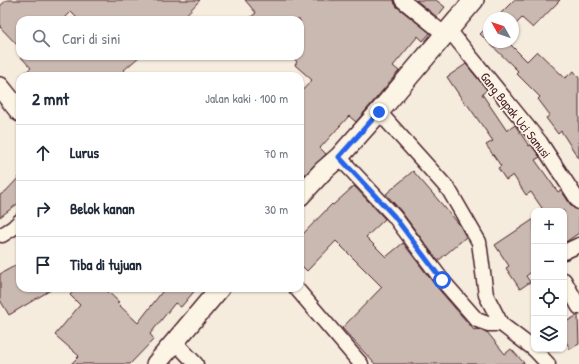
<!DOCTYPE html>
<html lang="id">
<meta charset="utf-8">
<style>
:root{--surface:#fff;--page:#f2f2f3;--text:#1f2937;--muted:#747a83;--line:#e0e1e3}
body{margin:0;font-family:"Patrick Hand",sans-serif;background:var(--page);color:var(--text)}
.controls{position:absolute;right:12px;bottom:12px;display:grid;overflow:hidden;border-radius:8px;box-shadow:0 1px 3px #0004}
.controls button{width:36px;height:36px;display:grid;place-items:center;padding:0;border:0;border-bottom:1px solid var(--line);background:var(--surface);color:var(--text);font:20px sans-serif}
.compass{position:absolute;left:483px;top:12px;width:36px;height:36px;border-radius:50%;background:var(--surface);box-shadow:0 1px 3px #0004;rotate:310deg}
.stop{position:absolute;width:12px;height:12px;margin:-9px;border:3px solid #2563eb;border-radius:50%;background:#fff}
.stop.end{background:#2563eb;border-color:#fff;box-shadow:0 1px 4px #0008}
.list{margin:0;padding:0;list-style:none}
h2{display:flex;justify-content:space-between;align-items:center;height:52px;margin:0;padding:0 16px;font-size:17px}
h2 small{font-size:13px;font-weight:400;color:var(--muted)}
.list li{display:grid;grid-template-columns:26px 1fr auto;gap:12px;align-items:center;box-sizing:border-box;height:56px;padding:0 16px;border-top:1px solid var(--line)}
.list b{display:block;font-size:15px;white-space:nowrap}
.list em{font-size:13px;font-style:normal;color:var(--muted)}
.icon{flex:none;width:22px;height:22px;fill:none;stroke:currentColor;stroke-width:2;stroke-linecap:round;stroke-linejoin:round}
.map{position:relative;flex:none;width:579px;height:364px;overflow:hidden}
.search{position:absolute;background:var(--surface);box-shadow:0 1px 3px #0004;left:16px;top:16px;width:288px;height:44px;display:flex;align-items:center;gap:10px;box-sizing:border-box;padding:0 14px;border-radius:12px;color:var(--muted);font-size:15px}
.panel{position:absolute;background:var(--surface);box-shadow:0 1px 3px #0004;left:16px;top:72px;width:288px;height:220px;border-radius:12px}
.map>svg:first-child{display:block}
.building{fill:#cab9b1;stroke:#4a1f2b}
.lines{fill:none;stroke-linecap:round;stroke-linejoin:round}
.street-casing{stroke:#4a1f2b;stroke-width:17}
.secondary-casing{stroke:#4a1f2b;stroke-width:22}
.street{stroke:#fcf5e5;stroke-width:14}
.secondary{stroke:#fcf5e5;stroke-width:19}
.route{stroke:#2563eb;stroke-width:5}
.labels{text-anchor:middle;stroke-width:3.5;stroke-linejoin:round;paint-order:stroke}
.street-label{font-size:13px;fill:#4a1f2b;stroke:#fcf5e5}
</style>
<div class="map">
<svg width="579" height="364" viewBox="0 0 579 364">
<rect width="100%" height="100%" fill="#f5ecde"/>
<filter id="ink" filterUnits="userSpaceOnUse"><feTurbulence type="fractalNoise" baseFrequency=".025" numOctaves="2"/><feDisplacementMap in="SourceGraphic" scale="8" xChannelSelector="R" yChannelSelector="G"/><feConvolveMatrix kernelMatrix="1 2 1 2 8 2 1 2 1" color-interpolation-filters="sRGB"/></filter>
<g filter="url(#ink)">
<!-- building -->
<g class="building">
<polygon points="7,0 200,0 181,20 79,20 71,12 63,20 20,20 20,48 0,27 0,6"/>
<polygon points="245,0 394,0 397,7 430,33 423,41 418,36 393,66 399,71 356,122 349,116 320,148 326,154 305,175 300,170 300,93 312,80 295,65 297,62 292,56 300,56 300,20 247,20 256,13"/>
<polygon points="416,0 436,0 445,7 437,17"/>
<polygon points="514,0 560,0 533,28 522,18 513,27 513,18 496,18"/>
<polygon points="489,25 489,42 508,42 527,61 537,51 565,78 574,71 579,78 579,159 561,131 558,134 546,118 550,115 538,99 540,97 516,73 518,71 480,34"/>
<polygon points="20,56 140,56 124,70 128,76 20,76 31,68"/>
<polygon points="466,64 487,90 482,94 507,131 515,125 529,146 531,145 540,157 535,160 558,192 561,190 572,207 579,210 579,233 564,243 564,211 544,211 531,192 526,195 513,175 506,180 498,168 501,166 486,145 493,141 467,104 466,105 447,77"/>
<polygon points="413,171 459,224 466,237 438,261 401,211 386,194"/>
<polygon points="20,176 20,202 0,217 0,195 6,191"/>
<polygon points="354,186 385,219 366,237 386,257 403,243 435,285 474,330 476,329 487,332 505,354 511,349 525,364 375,364 342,328 382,287 336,241 307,271 300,264 300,237 332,204 333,205"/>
<polygon points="534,219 534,270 526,276 530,282 520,289 506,268 509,266 495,245"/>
<polygon points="20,263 20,288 54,288 9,315 0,300 0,274"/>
<polygon points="76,288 104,288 119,302 117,303 138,323 165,288 197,288 181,307 175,303 150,334 154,339 130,364 71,364 79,356 55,335 80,305 70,295"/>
<polygon points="578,315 579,344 570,349 564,338 564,323"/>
</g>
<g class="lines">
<defs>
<g id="street">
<polyline points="402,0 438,29 444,36"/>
<polyline points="449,30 540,142 579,202"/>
<polyline points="379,112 449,190 479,242 486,295 501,324 534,349"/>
<polyline points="339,157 394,216 442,280 477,320 488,324 501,324"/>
<polyline points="2,235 13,228 20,221"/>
<polyline points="564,252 579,245"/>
<polyline points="564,280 579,307"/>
<polyline points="296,288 361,364"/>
<polyline points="175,342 196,364"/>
<polyline points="534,349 548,364"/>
</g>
<g id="secondary">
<polyline points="0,87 20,112"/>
<polyline points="300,196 323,171 339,157 379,112 474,0"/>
<polyline points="156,364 220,288"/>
</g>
</defs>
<!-- street casing -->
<use href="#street" class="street-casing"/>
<!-- secondary casing -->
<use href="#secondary" class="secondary-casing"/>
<!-- street -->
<use href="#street" class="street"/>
<!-- secondary -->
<use href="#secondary" class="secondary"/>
</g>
</g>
<g class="lines" filter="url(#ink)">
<!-- route -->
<polyline class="route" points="379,112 339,157 394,216 442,280"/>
</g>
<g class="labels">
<!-- street labels -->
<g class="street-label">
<text transform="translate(516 115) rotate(52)" y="5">Gang Bapak Uci Sanusi</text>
</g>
</g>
</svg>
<div class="controls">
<button>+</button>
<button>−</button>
<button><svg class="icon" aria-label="locate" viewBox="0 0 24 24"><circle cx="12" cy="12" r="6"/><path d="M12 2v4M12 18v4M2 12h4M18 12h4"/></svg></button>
<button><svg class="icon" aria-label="layers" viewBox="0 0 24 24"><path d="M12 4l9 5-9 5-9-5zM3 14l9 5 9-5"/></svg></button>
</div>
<svg class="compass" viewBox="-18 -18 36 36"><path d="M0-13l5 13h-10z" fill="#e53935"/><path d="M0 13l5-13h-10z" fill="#747a83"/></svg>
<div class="stop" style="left:442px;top:280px"></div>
<div class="stop end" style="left:379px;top:112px"></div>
<div class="search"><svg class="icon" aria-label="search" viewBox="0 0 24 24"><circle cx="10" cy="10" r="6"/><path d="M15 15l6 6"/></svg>Cari di sini</div>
<section class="panel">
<h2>2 mnt<small>Jalan kaki · 100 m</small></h2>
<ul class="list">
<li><svg class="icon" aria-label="ahead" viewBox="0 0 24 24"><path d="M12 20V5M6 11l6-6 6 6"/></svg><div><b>Lurus</b></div><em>70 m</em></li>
<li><svg class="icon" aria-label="right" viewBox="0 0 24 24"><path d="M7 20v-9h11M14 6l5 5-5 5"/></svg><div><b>Belok kanan</b></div><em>30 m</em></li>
<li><svg class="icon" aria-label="arrive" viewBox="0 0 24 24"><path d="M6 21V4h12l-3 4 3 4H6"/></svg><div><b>Tiba di tujuan</b></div></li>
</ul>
</section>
</div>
